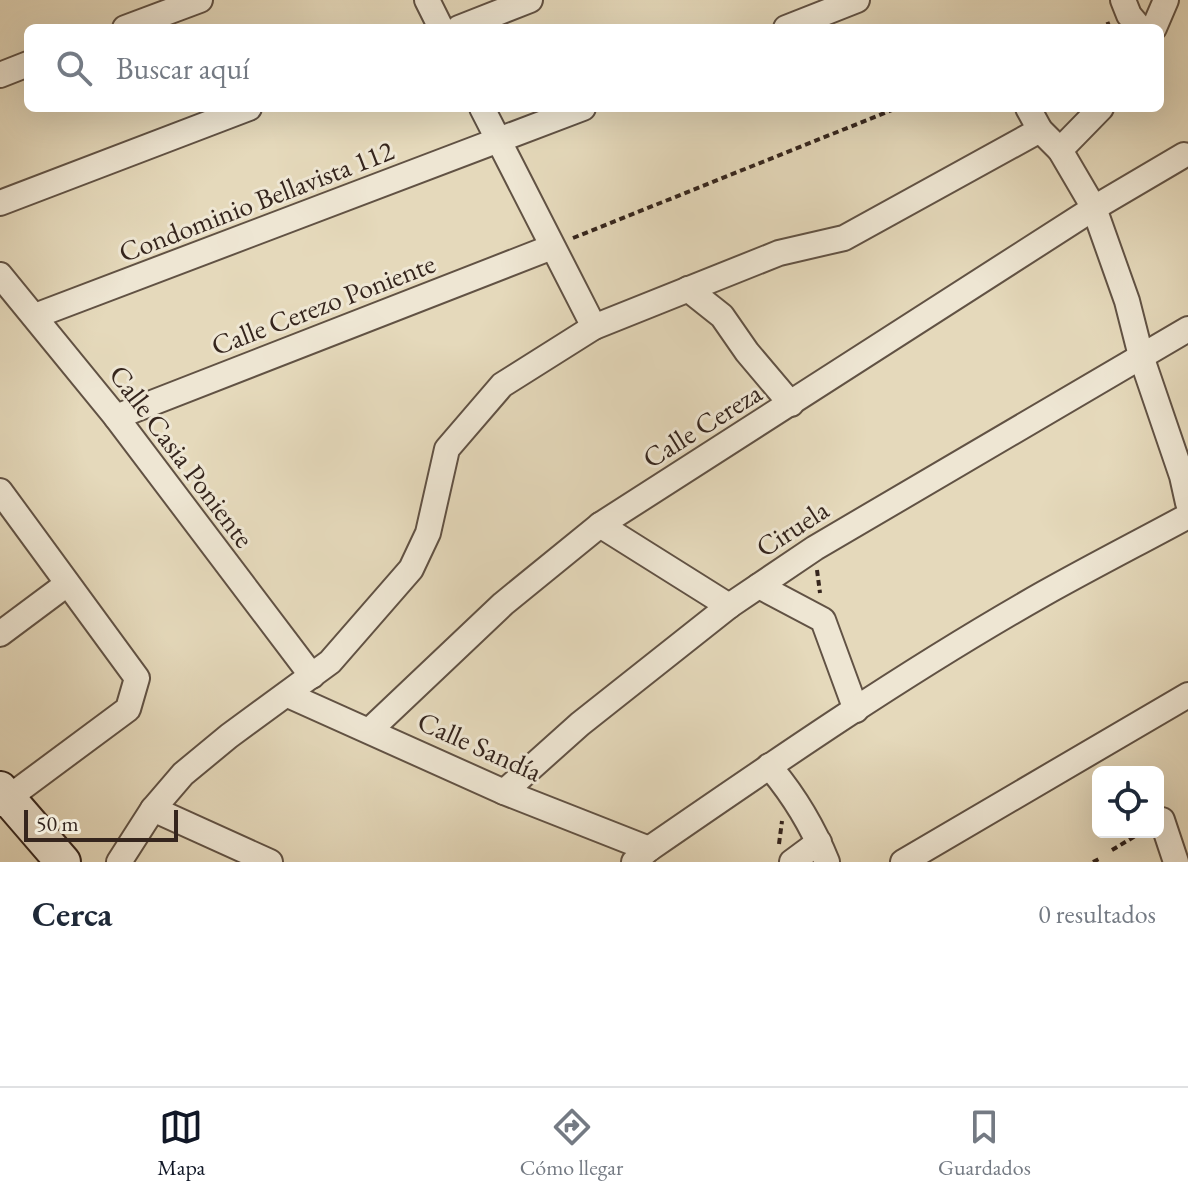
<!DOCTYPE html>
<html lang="es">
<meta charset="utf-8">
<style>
:root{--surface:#fff;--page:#f2f2f3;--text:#1f2937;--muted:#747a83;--line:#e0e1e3;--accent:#111827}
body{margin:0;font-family:"EB Garamond",serif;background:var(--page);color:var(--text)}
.controls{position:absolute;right:24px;bottom:24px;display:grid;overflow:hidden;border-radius:12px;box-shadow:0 8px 32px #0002}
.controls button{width:72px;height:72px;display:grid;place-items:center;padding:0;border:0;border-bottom:2px solid var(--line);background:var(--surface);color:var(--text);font:40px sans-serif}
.scale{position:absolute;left:24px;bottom:20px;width:154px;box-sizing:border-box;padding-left:8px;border:4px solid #35251d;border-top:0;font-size:22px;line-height:28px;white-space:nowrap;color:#35251d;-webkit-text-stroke:6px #eee6d3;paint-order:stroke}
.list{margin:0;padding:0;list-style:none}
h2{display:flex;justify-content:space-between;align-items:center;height:104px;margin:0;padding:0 32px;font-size:34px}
h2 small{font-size:26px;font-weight:400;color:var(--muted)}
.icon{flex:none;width:44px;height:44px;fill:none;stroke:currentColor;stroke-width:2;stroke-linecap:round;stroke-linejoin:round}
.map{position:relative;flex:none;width:1188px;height:862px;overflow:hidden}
.search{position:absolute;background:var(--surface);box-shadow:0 8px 32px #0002;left:24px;right:24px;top:24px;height:88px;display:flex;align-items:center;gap:20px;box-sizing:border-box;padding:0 28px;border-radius:12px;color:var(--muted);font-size:30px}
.sheet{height:224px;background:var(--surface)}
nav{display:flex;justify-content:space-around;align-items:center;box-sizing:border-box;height:112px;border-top:2px solid var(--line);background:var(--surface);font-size:22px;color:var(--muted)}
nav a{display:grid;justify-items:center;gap:4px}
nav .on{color:var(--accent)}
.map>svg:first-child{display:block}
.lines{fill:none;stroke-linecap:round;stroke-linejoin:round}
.street-casing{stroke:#615244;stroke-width:28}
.secondary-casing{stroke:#35251d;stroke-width:38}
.path{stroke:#35251d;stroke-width:4;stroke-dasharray:6 4;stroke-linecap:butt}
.street{stroke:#eee6d3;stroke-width:24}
.secondary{stroke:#eee6d3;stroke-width:34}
.labels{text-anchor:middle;stroke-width:6;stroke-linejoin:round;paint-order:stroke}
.street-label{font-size:28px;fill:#35251d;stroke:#eee6d3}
</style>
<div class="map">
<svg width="1188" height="862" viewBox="0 0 1188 862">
<rect width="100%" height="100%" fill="#e5d9bb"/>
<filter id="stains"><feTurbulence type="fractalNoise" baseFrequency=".0025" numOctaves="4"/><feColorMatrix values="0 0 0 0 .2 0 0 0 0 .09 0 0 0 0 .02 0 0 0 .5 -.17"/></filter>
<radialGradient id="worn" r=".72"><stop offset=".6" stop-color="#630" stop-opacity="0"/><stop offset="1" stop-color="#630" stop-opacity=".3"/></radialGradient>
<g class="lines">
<defs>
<g id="street">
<polyline points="427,0 441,28"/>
<polyline points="1123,0 1129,15 1140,28"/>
<polyline points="125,28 200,0"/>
<polyline points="459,28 530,0"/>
<polyline points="786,28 857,0"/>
<polyline points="1154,28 1166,0"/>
<polyline points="0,75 28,64"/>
<polyline points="482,108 594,327"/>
<polyline points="1028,108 1040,130 1060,150 1094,208 1127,301 1141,356 1182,476 1188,503"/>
<polyline points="1060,150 1101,108"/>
<polyline points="0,203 249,108"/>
<polyline points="0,275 116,417 312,676"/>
<polyline points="688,289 722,316 747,352 791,404"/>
<polyline points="35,316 583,108"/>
<polyline points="116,417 552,247"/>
<polyline points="0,491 137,678 128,709 0,804"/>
<polyline points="600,525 729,606"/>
<polyline points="759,586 823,620 856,710"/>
<polyline points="0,634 67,584"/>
<polyline points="288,695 504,792 649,849"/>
<polyline points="370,730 503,604 600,525 1094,208 1184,155"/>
<path d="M769,766C793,794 813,827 827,862"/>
<polyline points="504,792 580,724 729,606 815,548 1188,329"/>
<polyline points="153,809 270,862"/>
<polyline points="1162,820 1176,862"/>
<polyline points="119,862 153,809 183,774 229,736 330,662 411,569 428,533 447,449 502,385 594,327 779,253 844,238 1040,130"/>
<path d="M634,862L649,849C778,760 907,671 1043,594C1091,567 1140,542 1188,516"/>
<polyline points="792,862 819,842"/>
<polyline points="903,862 1188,695"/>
</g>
<polyline id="secondary" points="0,789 63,862"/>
</defs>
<!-- street casing -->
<use href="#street" class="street-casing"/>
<!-- secondary casing -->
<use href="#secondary" class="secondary-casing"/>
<!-- path -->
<g class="path">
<polyline points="1097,28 1110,23"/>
<polyline points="573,238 897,108"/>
<polyline points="817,570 820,593"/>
<polyline points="779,844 782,821"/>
<polyline points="1112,850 1142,832"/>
<polyline points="1093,862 1099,859"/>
</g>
<!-- street -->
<use href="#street" class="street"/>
<!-- secondary -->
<use href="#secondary" class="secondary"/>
</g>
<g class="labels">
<!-- street labels -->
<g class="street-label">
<text transform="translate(256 201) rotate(-21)" y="10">Condominio Bellavista 112</text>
<text transform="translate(323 304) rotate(-21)" y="10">Calle Cerezo Poniente</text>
<text transform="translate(702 425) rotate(-32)" y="10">Calle Cereza</text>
<text transform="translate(182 456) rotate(53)" y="10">Calle Casia Poniente</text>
<text transform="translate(792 528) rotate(-33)" y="10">Ciruela</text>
<text transform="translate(480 746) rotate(24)" y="10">Calle Sandía</text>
</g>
</g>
<rect width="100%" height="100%" filter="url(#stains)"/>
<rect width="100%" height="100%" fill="url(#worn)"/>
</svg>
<div class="controls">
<button><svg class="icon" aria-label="locate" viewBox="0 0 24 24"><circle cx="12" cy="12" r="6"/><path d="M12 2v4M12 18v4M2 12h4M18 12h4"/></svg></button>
</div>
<div class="scale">50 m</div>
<div class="search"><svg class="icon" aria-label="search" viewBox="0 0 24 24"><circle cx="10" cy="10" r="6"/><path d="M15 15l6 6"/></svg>Buscar aquí</div>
</div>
<section class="sheet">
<h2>Cerca<small>0 resultados</small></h2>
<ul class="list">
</ul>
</section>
<nav>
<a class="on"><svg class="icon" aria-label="map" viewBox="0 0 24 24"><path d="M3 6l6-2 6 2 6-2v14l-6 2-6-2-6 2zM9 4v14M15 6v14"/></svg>Mapa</a>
<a><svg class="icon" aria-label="directions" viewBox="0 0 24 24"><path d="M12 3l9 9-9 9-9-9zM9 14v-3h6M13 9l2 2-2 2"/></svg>Cómo llegar</a>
<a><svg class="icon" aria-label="saved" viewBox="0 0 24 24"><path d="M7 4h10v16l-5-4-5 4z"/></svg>Guardados</a>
</nav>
